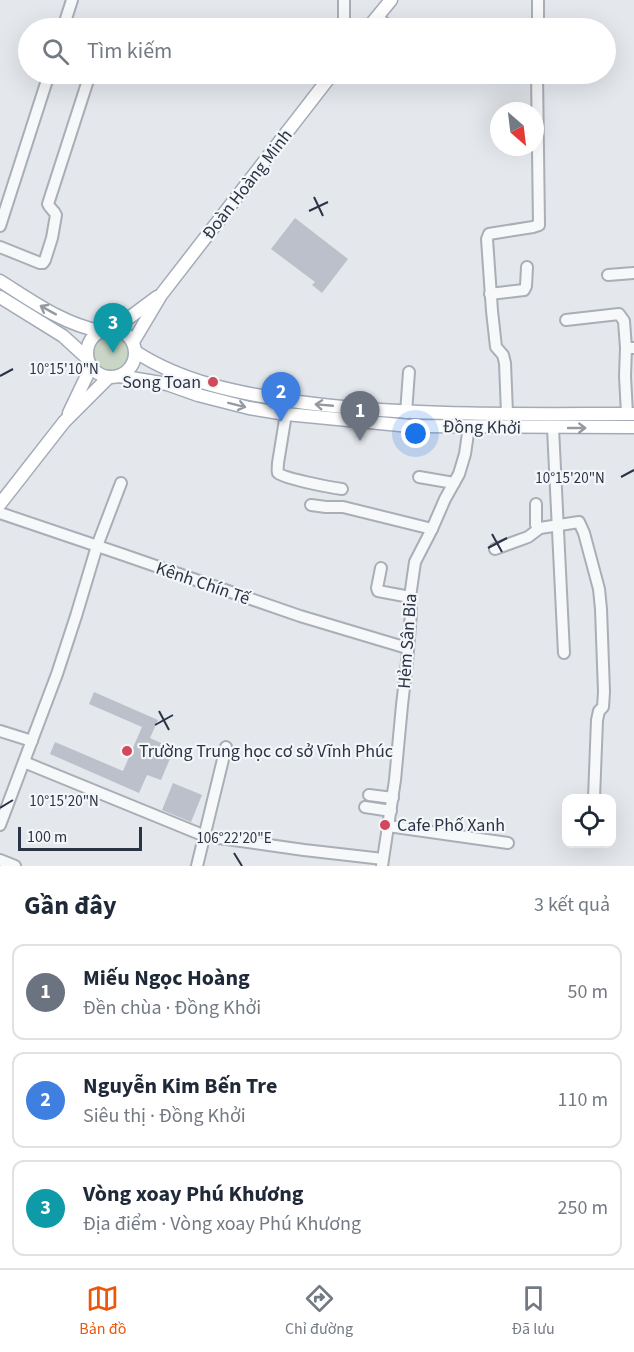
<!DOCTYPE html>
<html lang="vi">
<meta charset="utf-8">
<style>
:root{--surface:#fff;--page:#f6f6f7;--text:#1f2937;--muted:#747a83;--line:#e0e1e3;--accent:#ea580c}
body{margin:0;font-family:"Source Sans 3",sans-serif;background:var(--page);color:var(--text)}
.controls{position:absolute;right:18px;bottom:18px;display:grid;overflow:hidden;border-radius:12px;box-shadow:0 6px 24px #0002}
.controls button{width:54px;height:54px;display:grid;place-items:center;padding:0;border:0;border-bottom:2px solid var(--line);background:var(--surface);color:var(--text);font:30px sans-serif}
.compass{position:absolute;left:490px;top:102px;width:54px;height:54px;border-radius:50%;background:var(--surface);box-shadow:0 6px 24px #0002;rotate:152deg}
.scale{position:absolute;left:18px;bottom:15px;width:124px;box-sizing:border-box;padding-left:6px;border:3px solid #2b3445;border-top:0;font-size:16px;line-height:21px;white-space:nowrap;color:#2b3445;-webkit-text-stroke:4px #f4f6f9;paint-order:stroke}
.you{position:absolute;left:416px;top:434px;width:21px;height:21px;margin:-15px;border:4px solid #fff;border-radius:50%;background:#1a73e8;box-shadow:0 0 0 9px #1a73e833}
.badge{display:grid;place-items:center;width:39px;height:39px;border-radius:50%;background:var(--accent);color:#fff;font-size:20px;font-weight:700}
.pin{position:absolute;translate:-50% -50px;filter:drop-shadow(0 2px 3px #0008)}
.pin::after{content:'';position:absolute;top:32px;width:21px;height:18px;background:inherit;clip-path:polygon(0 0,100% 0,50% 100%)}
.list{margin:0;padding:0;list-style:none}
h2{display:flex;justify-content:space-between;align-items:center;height:78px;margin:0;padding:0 24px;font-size:26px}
h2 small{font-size:20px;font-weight:400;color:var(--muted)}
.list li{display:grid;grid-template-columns:39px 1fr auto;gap:18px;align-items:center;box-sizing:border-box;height:96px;margin:0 12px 12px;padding:0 12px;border:2px solid var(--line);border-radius:12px}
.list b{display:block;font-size:22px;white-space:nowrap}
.list p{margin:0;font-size:20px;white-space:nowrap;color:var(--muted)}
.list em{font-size:20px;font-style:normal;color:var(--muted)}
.icon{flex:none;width:33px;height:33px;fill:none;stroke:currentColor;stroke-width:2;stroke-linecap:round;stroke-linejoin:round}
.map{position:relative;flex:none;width:634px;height:866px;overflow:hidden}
.search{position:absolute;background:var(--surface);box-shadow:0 6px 24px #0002;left:18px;right:18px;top:18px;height:66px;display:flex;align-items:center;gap:15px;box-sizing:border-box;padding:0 21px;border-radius:33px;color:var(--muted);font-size:22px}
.sheet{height:402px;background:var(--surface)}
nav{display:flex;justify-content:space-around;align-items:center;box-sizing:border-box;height:84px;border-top:2px solid var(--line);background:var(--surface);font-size:16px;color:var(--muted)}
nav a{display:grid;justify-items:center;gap:3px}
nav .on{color:var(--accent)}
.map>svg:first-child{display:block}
.green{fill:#c9d6c5}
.building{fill:#bbc0ca}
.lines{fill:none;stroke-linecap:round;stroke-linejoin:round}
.minor-casing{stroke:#a9aeb7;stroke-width:14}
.major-casing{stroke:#a3abb8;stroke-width:15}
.minor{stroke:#f7f8fa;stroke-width:10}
.major{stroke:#fff;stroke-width:12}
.oneway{stroke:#959aa2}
.ticks{fill:none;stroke:#2b3445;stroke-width:2}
.poi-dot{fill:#d1495b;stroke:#f4f6f9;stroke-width:2}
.labels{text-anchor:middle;stroke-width:4.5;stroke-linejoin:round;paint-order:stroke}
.street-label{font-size:18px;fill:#2b3445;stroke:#f4f6f9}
.poi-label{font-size:18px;fill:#2b3445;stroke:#f4f6f9;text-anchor:start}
.ticks-label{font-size:15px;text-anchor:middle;fill:#2b3445;stroke:#f4f6f9;stroke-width:4.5;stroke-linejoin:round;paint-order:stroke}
</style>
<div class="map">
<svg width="634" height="866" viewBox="0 0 634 866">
<rect width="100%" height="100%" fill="#e4e7ec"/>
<!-- green -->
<circle class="green" cx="111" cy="352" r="18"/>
<!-- building -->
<g class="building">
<polygon points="295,218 348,259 322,293 312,285 315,282 271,249"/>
<polygon points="94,692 158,720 150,738 174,749 161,780 147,775 139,793 50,754 55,742 123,771 142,727 89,704"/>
<polygon points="173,783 202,795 191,822 162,810"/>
</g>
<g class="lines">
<defs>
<g id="minor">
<polyline points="344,0 344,28"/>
<polyline points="377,17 391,28"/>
<polyline points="63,28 72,0"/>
<polyline points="538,28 538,0"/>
<polyline points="0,226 49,74"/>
<path d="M0,247L40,263H43L45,260L52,238L56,215C54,210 50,209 48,204L90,74"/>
<polyline points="608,275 634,273"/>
<polyline points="490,294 524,290 526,286 527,267"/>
<polyline points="566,320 619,314 624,321 626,348"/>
<polyline points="406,413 409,372"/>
<polyline points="507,413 505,363 503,355 496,347 492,311 487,239 489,234 495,233 533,227 539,225 537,74"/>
<path d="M286,414L278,463C278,466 277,470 278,473C281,478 333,488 342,489"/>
<polyline points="627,414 625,376 626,348 634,348"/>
<polyline points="553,428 564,653"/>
<polyline points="419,477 454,483"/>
<polyline points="536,504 536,525 540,528 579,522 584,533 599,589 601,609 604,692 603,707 599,711 597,720 594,798"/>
<polyline points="311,505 326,507 343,507 432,529"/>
<polyline points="0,513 121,554 300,616 407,648"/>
<polyline points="495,549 528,537 540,528"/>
<polyline points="381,568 377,588 378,591 410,597"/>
<polyline points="0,731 32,741"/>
<polyline points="24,762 205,836 304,850 383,859"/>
<polyline points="369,795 393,798"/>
<polyline points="365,807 391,811"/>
<polyline points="0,825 57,674 76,616 97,546 121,483"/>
<polyline points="388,826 508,843"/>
<polyline points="0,860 15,866"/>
<polyline points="197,866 226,747"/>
<polyline points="382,866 395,780 402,705 407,662 411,613 410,597 415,562 432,529 445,499 459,474 465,454 469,426"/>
</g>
<g id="major">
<polyline points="368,28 391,0"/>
<path d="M0,281C32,301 63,324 100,331"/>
<polyline points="0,297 63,336 87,358"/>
<polyline points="111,328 122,323 157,297"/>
<circle cx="111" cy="353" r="24"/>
<polyline points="133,342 161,295 332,74"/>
<path d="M136,352C182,382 238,393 291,401C405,417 520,414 634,414"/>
<polyline points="119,376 167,384 198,395 249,408 286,414 410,426 634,427"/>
<polyline points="69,413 91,367"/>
<polyline points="0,504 64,422 109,377"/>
</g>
</defs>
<!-- minor casing -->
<use href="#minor" class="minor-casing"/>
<!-- major casing -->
<use href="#major" class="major-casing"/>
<!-- minor -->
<use href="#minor" class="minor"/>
<!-- major -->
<use href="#major" class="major"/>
</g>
<!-- one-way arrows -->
<defs><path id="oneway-shaft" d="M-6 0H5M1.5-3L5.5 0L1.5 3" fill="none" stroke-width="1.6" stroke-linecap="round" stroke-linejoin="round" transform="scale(1.5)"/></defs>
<g class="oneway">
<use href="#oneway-shaft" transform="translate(48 310) rotate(-151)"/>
<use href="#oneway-shaft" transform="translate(237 405) rotate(14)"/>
<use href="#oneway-shaft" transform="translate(324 405) rotate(-175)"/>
<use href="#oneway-shaft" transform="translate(577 428)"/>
</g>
<!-- ticks -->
<path class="ticks" d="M314,197L323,216M309,211L328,202M0,376L13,369M621,477L634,470M492,534L502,552M488,548L507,538M159,711L169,730M155,725L173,715M0,808L13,800M234,853L242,866"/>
<!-- markers -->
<g class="poi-dot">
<circle cx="213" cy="382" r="6"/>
<circle cx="127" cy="751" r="6"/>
<circle cx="385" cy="825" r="6"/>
</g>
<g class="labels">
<!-- street labels -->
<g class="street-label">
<text transform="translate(247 184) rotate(-52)" y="6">Đoàn Hoàng Minh</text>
<text transform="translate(482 427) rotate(1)" y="6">Đồng Khởi</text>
<text transform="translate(203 583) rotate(19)" y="6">Kênh Chín Tế</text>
<text transform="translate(407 641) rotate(-86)" y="6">Hẻm Sân Bia</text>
</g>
<!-- poi labels -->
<g class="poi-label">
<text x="201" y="388" text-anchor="end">Song Toan</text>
<text x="139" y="757">Trường Trung học cơ sở Vĩnh Phúc</text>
<text x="397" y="831">Cafe Phố Xanh</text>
</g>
</g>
<g class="ticks-label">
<text x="64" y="374">10°15'10"N</text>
<text x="570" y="483">10°15'20"N</text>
<text x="64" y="806">10°15'20"N</text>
<text x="234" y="843">106°22'20"E</text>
</g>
</svg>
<div class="controls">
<button><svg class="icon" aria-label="locate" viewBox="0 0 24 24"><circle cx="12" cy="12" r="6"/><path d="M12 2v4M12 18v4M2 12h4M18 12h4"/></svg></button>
</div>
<svg class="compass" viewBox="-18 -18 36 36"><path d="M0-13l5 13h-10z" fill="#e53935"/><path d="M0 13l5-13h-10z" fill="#747a83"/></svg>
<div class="scale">100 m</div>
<div class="you"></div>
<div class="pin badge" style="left:360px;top:441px;background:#6b7280">1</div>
<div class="pin badge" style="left:281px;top:422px;background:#3f7fe0">2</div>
<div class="pin badge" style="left:113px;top:353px;background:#0f9aa8">3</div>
<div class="search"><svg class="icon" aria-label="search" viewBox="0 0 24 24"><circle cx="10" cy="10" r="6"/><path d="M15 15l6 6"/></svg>Tìm kiếm</div>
</div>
<section class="sheet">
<h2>Gần đây<small>3 kết quả</small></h2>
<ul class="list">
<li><span class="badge" style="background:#6b7280">1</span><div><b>Miếu Ngọc Hoàng</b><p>Đền chùa · Đồng Khởi</p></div><em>50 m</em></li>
<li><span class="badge" style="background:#3f7fe0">2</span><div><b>Nguyễn Kim Bến Tre</b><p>Siêu thị · Đồng Khởi</p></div><em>110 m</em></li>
<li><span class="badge" style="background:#0f9aa8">3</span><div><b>Vòng xoay Phú Khương</b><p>Địa điểm · Vòng xoay Phú Khương</p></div><em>250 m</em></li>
</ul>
</section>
<nav>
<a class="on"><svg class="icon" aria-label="map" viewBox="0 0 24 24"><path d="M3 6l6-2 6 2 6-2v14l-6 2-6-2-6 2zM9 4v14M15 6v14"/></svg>Bản đồ</a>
<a><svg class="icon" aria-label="directions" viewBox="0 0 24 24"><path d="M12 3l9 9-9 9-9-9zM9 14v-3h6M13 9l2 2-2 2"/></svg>Chỉ đường</a>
<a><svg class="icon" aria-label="saved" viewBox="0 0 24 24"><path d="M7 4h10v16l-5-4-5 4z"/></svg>Đã lưu</a>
</nav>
